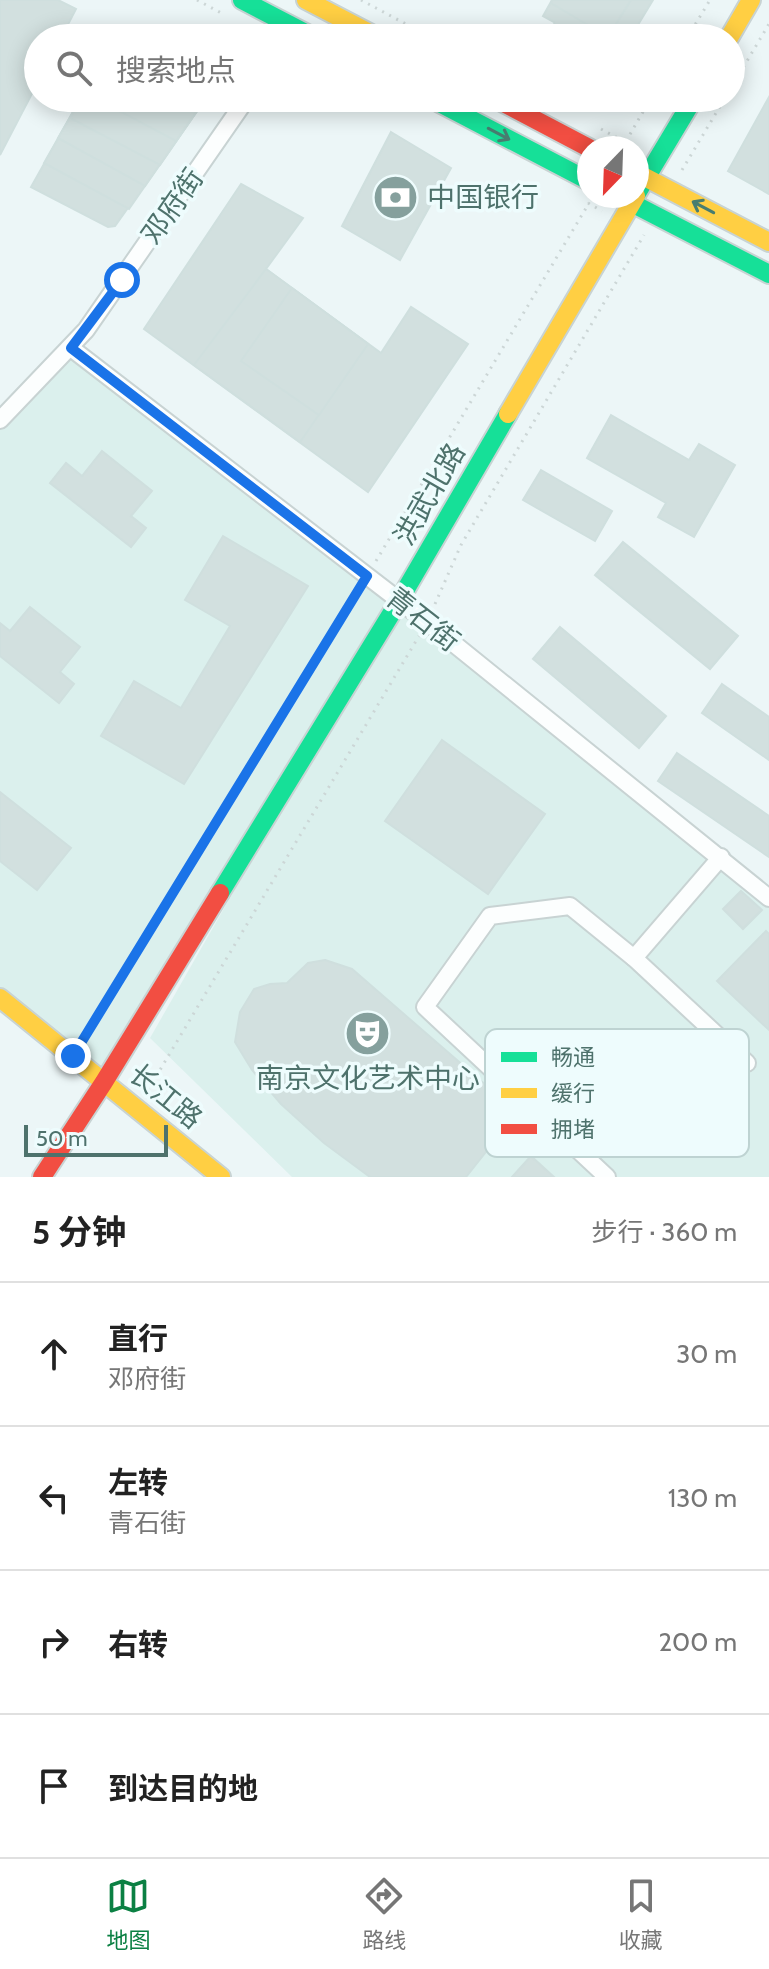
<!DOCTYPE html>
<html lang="zh">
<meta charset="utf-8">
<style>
:root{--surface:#fff;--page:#f6f6f6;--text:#222;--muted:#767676;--line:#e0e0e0;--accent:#0b8043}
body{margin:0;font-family:Cabin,"Noto Sans SC",sans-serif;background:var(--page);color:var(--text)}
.compass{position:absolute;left:577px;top:136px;width:72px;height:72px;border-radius:50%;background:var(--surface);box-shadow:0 4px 20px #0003;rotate:203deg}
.scale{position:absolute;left:24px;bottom:20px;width:144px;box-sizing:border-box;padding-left:8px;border:4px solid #4e726c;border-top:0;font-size:22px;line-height:28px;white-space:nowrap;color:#4e726c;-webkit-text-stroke:6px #eefcfd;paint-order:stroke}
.stop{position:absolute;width:24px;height:24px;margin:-18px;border:6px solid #1a73e8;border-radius:50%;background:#fff}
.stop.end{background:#1a73e8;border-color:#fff;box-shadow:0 2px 8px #0008}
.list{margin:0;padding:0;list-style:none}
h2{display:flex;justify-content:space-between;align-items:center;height:104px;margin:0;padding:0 32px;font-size:34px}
h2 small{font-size:26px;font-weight:400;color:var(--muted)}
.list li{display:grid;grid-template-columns:52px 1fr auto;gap:24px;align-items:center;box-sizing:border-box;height:144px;padding:0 32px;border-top:2px solid var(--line)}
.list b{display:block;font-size:30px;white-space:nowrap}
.list p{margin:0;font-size:26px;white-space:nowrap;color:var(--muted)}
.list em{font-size:26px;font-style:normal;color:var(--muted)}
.icon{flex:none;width:44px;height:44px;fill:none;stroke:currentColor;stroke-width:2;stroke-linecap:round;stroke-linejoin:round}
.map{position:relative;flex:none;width:769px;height:1177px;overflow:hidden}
.search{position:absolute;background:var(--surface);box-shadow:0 4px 20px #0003;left:24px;right:24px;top:24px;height:88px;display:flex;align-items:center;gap:20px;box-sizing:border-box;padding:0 28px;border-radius:44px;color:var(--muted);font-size:30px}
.sheet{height:680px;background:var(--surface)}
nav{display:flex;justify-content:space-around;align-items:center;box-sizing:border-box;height:112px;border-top:2px solid var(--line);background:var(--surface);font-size:22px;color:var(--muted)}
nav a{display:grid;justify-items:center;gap:4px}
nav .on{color:var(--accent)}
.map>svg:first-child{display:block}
.commercial{fill:#dbf0ed}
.building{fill:#d2e0df;stroke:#cfdfde;stroke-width:2}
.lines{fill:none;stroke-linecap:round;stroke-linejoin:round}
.street-casing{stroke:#c8d3d3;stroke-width:20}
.fast-casing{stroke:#c8d3d3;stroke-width:22}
.slow-casing{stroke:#c8d3d3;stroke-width:22}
.jam-casing{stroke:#c8d3d3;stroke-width:22}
.path{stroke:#ccd6d6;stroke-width:3;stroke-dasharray:2 6;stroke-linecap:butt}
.street{stroke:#fcfefe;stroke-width:16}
.fast{stroke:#16e098;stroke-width:18}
.slow{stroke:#ffcf43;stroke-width:18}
.jam{stroke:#f24e42;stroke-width:18}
.oneway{stroke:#487d70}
.route{stroke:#1a73e8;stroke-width:10}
.labels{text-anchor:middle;stroke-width:7;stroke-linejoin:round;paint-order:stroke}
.poi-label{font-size:28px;fill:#4e726c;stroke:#eefcfd;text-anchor:start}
.street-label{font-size:28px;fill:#4e726c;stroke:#eefcfd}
.key{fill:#eefcfd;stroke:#bed3d2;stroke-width:2}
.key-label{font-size:22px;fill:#4e726c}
</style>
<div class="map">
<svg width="769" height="1177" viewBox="0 0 769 1177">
<rect width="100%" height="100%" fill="#ecf6f7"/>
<!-- commercial -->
<polygon class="commercial" points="71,348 769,898 769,1177 292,1177 150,1038 381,633 104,1082 0,998 0,420"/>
<!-- building -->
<g class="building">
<polygon points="0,0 58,0 76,9 61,38 38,38 38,82 0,155"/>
<polygon points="552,0 653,0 630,38 557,38 554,22 543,16"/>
<polygon points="552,0 631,0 608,37 551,3"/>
<polygon points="769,97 769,194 728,171"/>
<polygon points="81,98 206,98 115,226 108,227 31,187"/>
<polygon points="81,98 206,98 129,209 44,163"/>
<polygon points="81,98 206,98 145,186 58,138"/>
<polygon points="81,98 206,98 160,165 70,118"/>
<polygon points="95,98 206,98 176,141"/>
<polygon points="391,132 451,168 400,260 342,226"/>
<polygon points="241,184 303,218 266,269 381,353 411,307 468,344 368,492 144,329"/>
<polygon points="266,269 368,344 300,442 194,365"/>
<polygon points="292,288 368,344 319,415 241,361"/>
<polygon points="611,415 689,460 699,444 735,465 694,537 658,517 666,503 587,458"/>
<polygon points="102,451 152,491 131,516 146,528 131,547 50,483 66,463 82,476"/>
<polygon points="541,470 612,511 595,541 523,500"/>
<polygon points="223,536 308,586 184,784 101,736 134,681 181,708 230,626 185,600"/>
<polygon points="623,542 738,636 710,669 595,575"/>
<polygon points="30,607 80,647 60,672 74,684 59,703 0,656 0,623 10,631"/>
<polygon points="560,627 666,716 639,748 533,659"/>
<polygon points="722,684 769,717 769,760 702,713"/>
<polygon points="442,740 545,814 488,894 385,821"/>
<polygon points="677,753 769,816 769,857 658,781"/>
<polygon points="0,792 71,848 37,890 0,861"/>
<polygon points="741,891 762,910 743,929 723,909"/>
<polygon points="766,931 769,934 769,1030 717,981"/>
<polygon points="325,960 352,969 503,1100 491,1117 504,1129 466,1177 370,1177 324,1143 281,1104 252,1070 235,1042 240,1012 254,989 270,984 287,983 308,963"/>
<polygon points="531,1156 554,1177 512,1177"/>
</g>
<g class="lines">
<defs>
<g id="street">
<polyline points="71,348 427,622 769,898"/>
<polyline points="0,420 86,330 247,98"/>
<polyline points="634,958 721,857"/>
<polyline points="607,1177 425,1007 490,916 570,906 634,958 747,1063"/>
</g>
<g id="fast">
<polyline points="242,0 315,38"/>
<polyline points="430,98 589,181"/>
<polyline points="637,193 694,98"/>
<polyline points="618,196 769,274"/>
<polyline points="220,893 399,601 508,414"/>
</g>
<g id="slow">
<polyline points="306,0 379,38"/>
<polyline points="729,38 751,0"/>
<polyline points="637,173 769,242"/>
<polyline points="508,414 636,196"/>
<polyline points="0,998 221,1177"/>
</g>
<g id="jam">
<polyline points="494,98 589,148"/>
<polyline points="42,1177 104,1082 220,893"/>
</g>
</defs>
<!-- street casing -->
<use href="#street" class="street-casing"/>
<!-- fast casing -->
<use href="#fast" class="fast-casing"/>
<!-- slow casing -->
<use href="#slow" class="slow-casing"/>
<!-- jam casing -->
<use href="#jam" class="jam-casing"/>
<!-- path -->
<g class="path">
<polyline points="197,0 225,15"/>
<polyline points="361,0 432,38"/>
<polyline points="687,38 710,0"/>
<polyline points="731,88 769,24"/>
<polyline points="386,98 414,113"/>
<polyline points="601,129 636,148"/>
<polyline points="622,148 651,98"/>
<polyline points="682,170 725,98"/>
<polyline points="588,203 602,211"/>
<polyline points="376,561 589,203"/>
<polyline points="435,604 461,545 644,235"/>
<polyline points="84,1038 358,591"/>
<polyline points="148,1090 419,636"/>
</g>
<!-- street -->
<use href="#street" class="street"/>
<!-- fast -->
<use href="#fast" class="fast"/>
<!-- slow -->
<use href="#slow" class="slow"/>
<!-- jam -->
<use href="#jam" class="jam"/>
</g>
<!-- one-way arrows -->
<defs><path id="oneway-shaft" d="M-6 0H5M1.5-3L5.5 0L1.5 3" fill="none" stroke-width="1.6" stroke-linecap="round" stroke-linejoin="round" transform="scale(2)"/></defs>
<g class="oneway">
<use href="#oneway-shaft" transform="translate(499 134) rotate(28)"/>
<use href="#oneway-shaft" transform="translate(703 207) rotate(-152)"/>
</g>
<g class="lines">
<!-- route -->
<polyline class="route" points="73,1056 367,576 71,348 122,280"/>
</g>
<!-- icons -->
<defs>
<symbol id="bank-disc" viewBox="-11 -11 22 22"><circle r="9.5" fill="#85a09d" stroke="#eefcfd"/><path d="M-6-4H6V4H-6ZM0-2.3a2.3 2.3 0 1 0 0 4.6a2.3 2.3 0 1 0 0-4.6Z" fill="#fff"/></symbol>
<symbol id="theatre-disc" viewBox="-11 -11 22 22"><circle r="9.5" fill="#85a09d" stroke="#eefcfd"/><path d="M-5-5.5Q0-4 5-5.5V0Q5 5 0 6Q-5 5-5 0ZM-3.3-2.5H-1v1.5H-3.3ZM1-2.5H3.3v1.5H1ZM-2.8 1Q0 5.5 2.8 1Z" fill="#fff"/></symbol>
</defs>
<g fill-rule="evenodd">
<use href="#bank-disc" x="370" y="172" width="51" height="51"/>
<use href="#theatre-disc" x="342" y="1008" width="51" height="51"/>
</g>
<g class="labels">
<!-- poi labels -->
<g class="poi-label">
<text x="427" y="207">中国银行</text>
<text x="368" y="1088" text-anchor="middle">南京文化艺术中心</text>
</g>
<!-- street labels -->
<g class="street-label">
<text transform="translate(172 206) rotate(-55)" y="10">邓府街</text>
<text transform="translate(429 494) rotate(-60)" y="10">洪武北路</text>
<text transform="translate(423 619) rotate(38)" y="10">青石街</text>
<text transform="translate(166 1096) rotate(39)" y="10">长江路</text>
</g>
</g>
<!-- legend -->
<rect x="485" y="1029" width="264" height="128" rx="12" class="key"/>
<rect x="501" y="1052" width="36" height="10" fill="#16e098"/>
<rect x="501" y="1088" width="36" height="10" fill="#ffcf43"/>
<rect x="501" y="1124" width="36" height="10" fill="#f24e42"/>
<g class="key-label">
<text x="551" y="1065">畅通</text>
<text x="551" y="1101">缓行</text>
<text x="551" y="1137">拥堵</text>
</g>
</svg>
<svg class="compass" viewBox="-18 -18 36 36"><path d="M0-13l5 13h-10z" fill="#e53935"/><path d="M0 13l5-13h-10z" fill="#767676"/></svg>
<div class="scale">50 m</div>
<div class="stop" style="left:122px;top:280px"></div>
<div class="stop end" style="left:73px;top:1056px"></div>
<div class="search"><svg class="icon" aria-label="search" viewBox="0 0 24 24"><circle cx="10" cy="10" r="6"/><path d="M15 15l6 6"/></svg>搜索地点</div>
</div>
<section class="sheet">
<h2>5 分钟<small>步行 · 360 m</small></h2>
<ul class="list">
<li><svg class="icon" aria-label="ahead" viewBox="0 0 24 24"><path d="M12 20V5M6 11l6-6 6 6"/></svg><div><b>直行</b><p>邓府街</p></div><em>30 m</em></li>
<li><svg class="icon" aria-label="left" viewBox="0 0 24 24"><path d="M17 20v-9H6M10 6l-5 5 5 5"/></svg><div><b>左转</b><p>青石街</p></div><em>130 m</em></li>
<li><svg class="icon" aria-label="right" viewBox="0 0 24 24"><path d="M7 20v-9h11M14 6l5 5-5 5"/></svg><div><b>右转</b></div><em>200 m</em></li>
<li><svg class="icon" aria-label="arrive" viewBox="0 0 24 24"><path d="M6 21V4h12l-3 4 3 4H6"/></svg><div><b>到达目的地</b></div></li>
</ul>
</section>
<nav>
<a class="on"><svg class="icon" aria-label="map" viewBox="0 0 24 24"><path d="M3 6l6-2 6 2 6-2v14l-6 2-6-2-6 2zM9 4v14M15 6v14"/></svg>地图</a>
<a><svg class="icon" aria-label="directions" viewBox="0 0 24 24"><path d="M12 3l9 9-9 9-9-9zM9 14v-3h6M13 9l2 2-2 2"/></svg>路线</a>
<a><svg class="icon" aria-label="saved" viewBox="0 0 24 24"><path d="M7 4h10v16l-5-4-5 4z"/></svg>收藏</a>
</nav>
